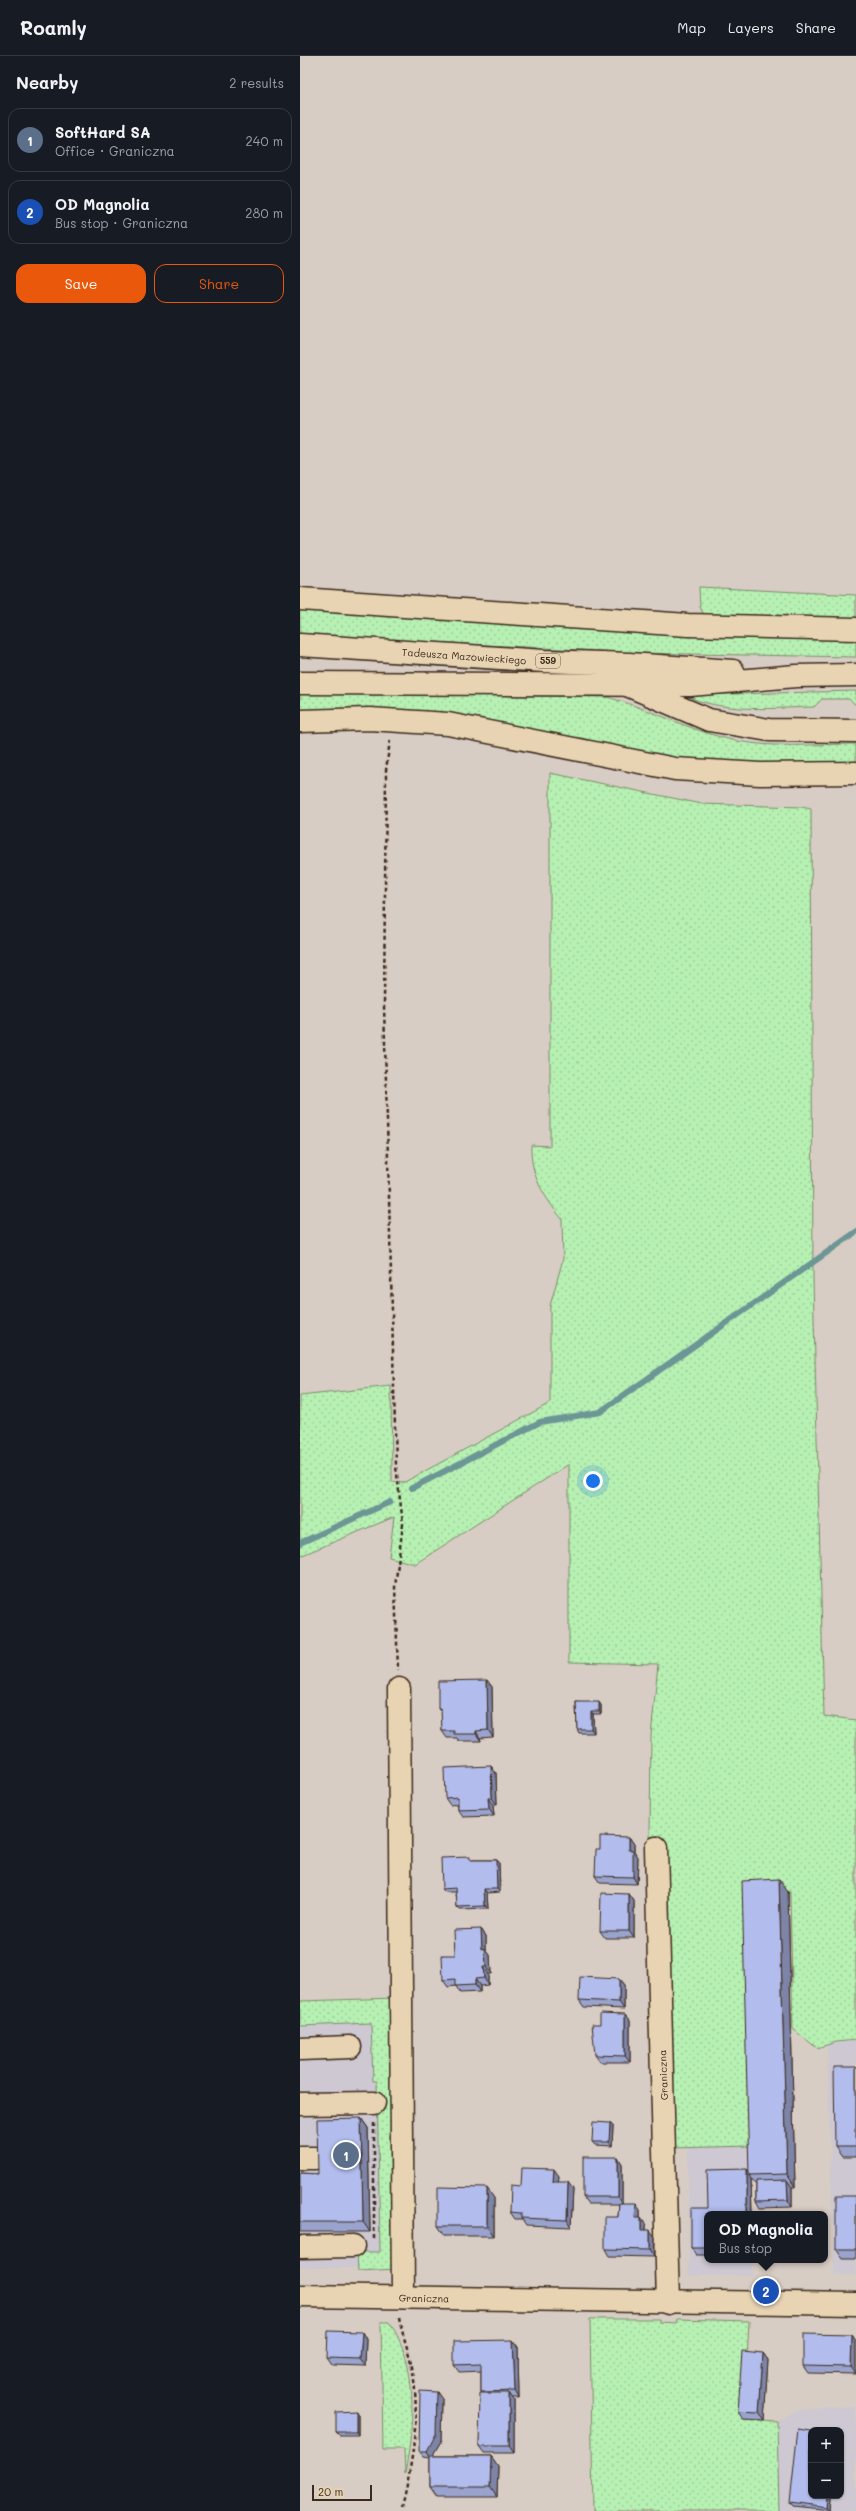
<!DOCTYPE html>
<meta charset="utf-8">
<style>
:root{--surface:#171b24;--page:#20242c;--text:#f1f3f6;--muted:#9ea1a6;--line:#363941;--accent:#ea580c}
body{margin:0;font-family:Mali,sans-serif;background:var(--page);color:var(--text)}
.controls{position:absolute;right:12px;bottom:12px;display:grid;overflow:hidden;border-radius:8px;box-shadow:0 1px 3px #0004}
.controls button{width:36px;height:36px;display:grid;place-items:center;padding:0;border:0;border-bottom:1px solid var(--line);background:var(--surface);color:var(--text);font:20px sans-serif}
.scale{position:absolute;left:12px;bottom:10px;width:60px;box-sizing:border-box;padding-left:4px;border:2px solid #3b2a1e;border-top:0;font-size:11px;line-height:14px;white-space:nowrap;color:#3b2a1e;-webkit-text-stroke:3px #e8d4b2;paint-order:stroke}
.you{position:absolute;left:293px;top:1425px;width:14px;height:14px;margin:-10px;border:3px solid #fff;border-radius:50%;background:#1a73e8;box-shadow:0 0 0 6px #1a73e833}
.badge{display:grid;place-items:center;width:26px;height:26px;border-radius:50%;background:var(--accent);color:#fff;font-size:13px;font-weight:700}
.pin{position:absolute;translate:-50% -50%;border:2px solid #fff;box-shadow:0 1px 4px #0006}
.popup{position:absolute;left:404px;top:2155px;width:124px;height:52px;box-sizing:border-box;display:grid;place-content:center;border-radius:8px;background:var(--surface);filter:drop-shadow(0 1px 3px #0005);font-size:13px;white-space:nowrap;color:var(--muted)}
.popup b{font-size:15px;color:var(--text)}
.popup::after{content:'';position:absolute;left:50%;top:100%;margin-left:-8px;border:8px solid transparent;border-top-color:var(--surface)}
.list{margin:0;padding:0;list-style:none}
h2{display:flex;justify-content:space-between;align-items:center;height:52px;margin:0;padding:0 16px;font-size:17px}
h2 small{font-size:13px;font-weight:400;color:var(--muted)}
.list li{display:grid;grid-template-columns:26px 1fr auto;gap:12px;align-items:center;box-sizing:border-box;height:64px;margin:0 8px 8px;padding:0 8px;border:1px solid var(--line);border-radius:12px}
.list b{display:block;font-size:15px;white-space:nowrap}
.list p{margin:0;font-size:13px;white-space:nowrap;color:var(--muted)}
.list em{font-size:13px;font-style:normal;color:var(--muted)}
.actions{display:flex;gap:8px;padding:12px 16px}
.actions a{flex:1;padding:9px 0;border:1px solid var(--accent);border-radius:12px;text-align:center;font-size:14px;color:var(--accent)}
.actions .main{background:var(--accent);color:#fff}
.map{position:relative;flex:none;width:556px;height:2455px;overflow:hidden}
header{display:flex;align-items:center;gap:24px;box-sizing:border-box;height:56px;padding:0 20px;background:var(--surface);border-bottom:1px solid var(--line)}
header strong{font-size:19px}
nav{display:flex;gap:22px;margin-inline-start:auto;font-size:14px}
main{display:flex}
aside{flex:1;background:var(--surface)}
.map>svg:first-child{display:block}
.built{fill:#cdc8d1;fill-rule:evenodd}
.grass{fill:url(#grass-dots);stroke:#798d68}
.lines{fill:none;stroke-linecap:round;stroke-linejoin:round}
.stream{stroke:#6c9595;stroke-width:6}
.minor-casing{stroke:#3b2a1e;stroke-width:25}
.major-casing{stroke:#3b2a1e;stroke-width:25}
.path{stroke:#3b2a1e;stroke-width:2.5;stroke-dasharray:4 3;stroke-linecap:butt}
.minor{stroke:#e8d4b2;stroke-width:22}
.major{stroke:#e8d4b2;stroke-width:22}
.wall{fill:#99a3cd;stroke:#3b2a1e}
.shaded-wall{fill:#7d84a7;stroke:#3b2a1e}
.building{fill:#b2bdee;stroke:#3b2a1e}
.labels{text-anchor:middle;stroke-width:3;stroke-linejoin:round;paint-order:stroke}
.shield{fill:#e8d4b2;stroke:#6f5d4a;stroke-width:1}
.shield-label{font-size:9px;font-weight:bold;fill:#3b2a1e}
.street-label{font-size:10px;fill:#3b2a1e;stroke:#e8d4b2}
</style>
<header>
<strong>Roamly</strong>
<nav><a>Map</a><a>Layers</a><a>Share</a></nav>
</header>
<main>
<aside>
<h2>Nearby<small>2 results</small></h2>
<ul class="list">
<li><span class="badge" style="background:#5c6f8a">1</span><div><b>SoftHard SA</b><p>Office · Graniczna</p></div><em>240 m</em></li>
<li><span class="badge" style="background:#1a4fb4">2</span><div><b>OD Magnolia</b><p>Bus stop · Graniczna</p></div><em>280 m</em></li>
</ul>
<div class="actions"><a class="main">Save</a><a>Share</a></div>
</aside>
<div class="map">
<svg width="556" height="2455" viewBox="0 0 556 2455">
<defs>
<pattern id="grass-dots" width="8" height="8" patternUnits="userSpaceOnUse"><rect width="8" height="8" fill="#b7f0b3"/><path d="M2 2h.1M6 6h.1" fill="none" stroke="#9ece9a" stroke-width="1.8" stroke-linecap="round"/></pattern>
</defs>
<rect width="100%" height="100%" fill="#d8cdc4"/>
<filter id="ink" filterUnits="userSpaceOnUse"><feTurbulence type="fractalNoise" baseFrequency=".025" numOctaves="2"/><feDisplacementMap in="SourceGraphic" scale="8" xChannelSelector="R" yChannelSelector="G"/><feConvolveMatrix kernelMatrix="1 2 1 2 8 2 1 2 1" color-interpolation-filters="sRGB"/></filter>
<g filter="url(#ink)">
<!-- built -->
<g class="built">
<polygon points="85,1943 91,2194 72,2212 0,2212 0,1945"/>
<polygon points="556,1984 556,2219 534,2219 527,1989"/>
<polygon points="451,2090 452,2158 407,2158 407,2204 452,2204 452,2219 389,2220 388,2091"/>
<path d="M529,2350L556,2351V2455H479L477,2365L496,2355ZM511,2374H541V2440H511Z"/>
</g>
<!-- grass -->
<g class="grass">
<polygon points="399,531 556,539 556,563 404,559 400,551"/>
<polygon points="0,551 556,580 556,601 338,597 0,579"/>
<path d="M556,635V649L549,643H522L514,651C473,652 430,657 391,642V639Z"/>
<path d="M0,637L307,641C348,652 386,673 428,683C469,693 514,688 556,688V710L423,708L0,658Z"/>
<path d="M250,717L402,748L501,751L511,753L513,1223L524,1660L556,1664V1984L536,1986L517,1992L493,1973L490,1836L447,1837L451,2090L370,2092L361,1779L350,1781L351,1680L358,1608L269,1606V1408L115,1508L89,1501L94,1461L0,1500V1340L91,1330L92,1426L103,1427L250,1347V1250L263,1203L262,1163C244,1140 230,1120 231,1089L250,1090Z"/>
<polygon points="97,1942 97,2213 58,2215 57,2196 80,2196 77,2025 73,2025 71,1967 0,1970 0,1945"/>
<polygon points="290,2263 359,2263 359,2266 376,2267 377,2263 449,2265 444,2363 477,2365 479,2455 293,2455"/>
<path d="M81,2266H89C119,2308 114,2369 105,2418L104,2393H83Z"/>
</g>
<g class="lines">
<!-- stream -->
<g class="stream">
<polyline points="112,1432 240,1366 300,1356 556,1176"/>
<polyline points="0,1487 90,1446"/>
</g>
<defs>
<g id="minor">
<polyline points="0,543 388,569 556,573"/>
<polyline points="327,629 409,664 469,674 556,675"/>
<polyline points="0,665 70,663 148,668 375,713 460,718 556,717"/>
<polyline points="99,1633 103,2241"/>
<polyline points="356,1792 368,2247"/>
<polyline points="0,1993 50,1991"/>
<polyline points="0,2048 74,2047"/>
<polyline points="0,2102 15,2102"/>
<polyline points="0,2191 53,2190"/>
<polyline points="0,2240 556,2248"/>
</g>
<g id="major">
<polyline points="0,589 244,605 329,608 433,615"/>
<polyline points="0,627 390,629 496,620 556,619"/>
</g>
</defs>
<!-- minor casing -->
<use href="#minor" class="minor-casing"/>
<!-- major casing -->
<use href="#major" class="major-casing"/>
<!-- path -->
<g class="path">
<polyline points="90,684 86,714 84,949 96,1410 103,1468 95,1531 98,1614"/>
<polyline points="74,2067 74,2184"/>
<path d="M99,2262C103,2282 112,2303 114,2324C119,2366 112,2409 102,2451"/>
</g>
<!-- minor -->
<use href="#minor" class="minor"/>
<!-- major -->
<use href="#major" class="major"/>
</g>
<!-- wall -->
<g class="wall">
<polygon points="187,1624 192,1631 193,1681 180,1682 181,1685 159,1685 157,1682 147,1682 142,1675 142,1657 138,1653"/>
<polygon points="276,1646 301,1649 301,1658 293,1658 294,1677 279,1677 277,1673"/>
<polygon points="191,1710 196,1717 197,1749 193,1749 194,1760 163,1761 158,1754 158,1748 150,1749 145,1742"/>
<polygon points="329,1781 334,1788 334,1795 338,1801 337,1828 300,1827 295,1820 300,1793"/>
<polygon points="172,1804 196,1804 199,1807 200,1836 187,1837 188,1853 160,1854 157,1851 156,1836 145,1836 142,1833"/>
<polygon points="488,1836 495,2131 492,2131 492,2151 460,2152 456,2145 456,2129 451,2123 452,2158 407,2158 407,2199 396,2199 391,2192 408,2152 447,2113 449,2117"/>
<polygon points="329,1838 334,1845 334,1882 305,1882 300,1875"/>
<polygon points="181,1873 186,1880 186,1894 190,1899 191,1918 188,1918 188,1929 180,1930 180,1936 160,1937 156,1930 148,1931 143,1924 155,1899"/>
<polygon points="319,1923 324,1929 324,1953 284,1951 279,1944"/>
<polygon points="325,1958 330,1964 330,2006 300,2006 295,1999"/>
<polygon points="556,2011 556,2101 542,2101 535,2091"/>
<polygon points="61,2062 68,2072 70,2176 0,2176 0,2117 18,2118"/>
<polygon points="313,2070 312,2090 295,2089 292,2086"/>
<polygon points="318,2101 322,2108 322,2147 340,2154 340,2162 346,2169 346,2174 355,2181 354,2201 309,2200 305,2193 318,2161 319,2148 288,2148 283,2141"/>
<polygon points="259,2120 258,2126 273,2133 271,2171 226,2169 222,2163 215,2163 210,2156 221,2130"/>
<polygon points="556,2140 556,2203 543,2203 536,2193"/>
<polygon points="194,2142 194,2180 145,2180 138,2170"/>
<polygon points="552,2279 556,2285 556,2318 508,2317 503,2310"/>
<polygon points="66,2283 65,2310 32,2309 27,2302"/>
<polygon points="218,2291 219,2342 212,2342 214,2344 214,2397 184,2397 179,2390 182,2337 181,2336 181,2315 159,2316 154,2309"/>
<polygon points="463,2297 468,2304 464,2364 443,2363 438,2356"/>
<polygon points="142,2343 141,2385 132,2400 191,2400 198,2410 197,2441 137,2441 130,2431 130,2402 124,2401 119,2395"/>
<polygon points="58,2359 58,2379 39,2379 36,2376"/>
<polygon points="511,2440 531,2440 530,2454 493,2450 490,2446"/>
</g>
<!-- shaded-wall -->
<g class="shaded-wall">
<polygon points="187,1624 192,1631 193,1681 188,1674"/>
<polygon points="299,1646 301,1649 301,1658 299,1655"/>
<polygon points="291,1655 293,1658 294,1677 291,1673"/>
<polygon points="176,1675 180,1682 181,1685 176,1678"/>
<polygon points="191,1710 196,1717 197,1749 192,1742"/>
<polygon points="188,1742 193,1749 194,1760 189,1753"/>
<polygon points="329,1781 334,1788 334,1795 338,1801 337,1828 333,1821 329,1794"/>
<polygon points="196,1804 199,1807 200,1836 197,1833"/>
<polygon points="479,1823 488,1836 495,2131 487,2118"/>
<polygon points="184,1833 187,1837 188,1853 185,1850"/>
<polygon points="329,1838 334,1845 334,1882 329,1875"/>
<polygon points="181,1873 186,1880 186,1894 190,1899 191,1918 186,1911 182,1893"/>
<polygon points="183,1911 188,1918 188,1929 184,1922"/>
<polygon points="175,1923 180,1930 180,1936 175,1929"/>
<polygon points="319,1923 324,1929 324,1953 319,1946"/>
<polygon points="325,1958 330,1964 330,2006 325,2000"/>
<polygon points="61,2062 68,2072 70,2176 63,2166"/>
<polygon points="310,2067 313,2070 312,2090 309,2086"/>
<polygon points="318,2101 322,2108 322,2148 318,2141"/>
<polygon points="254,2113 259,2120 258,2133 253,2126"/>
<polygon points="447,2113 451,2119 449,2119 451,2123 452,2158 447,2158"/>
<polygon points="487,2124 492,2131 492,2151 488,2144"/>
<polygon points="268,2126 273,2133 271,2171 267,2164"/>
<polygon points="187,2132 194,2142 194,2180 187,2170"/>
<polygon points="336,2147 340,2154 340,2169 335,2162"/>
<polygon points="341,2162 346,2169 346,2181 341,2174"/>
<polygon points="350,2174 355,2181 354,2201 350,2194"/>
<polygon points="62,2276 66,2283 65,2310 60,2303"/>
<polygon points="552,2279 556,2285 556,2318 551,2311"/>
<polygon points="213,2284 218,2291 219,2342 215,2335"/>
<polygon points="463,2297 468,2304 464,2364 459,2357"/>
<polygon points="137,2336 142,2343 141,2385 131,2402 127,2395"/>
<polygon points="209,2337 214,2344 214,2397 209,2390"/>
<polygon points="56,2355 58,2359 58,2379 56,2376"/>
<polygon points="191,2400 198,2410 197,2441 190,2431"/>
<polygon points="528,2440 531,2440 530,2454 527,2451"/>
</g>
<!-- building -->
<g class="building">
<polygon points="187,1624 188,1674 176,1675 176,1678 154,1678 154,1675 142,1675 141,1653 138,1653 138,1625"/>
<polygon points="276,1646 299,1646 299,1655 291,1655 291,1673 277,1673"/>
<polygon points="191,1710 192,1742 188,1742 189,1753 158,1754 158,1741 145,1742 144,1712"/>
<polygon points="300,1780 329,1781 329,1794 333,1794 333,1821 295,1820 296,1793 300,1793"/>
<polygon points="170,1801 170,1804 196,1804 197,1833 184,1833 185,1850 157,1851 156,1832 142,1833 141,1802"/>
<polygon points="479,1823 487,2118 449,2119 442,1825"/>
<polygon points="301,1837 329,1838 329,1875 300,1875"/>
<polygon points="181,1873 182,1893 185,1892 186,1911 183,1911 184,1922 175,1923 175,1929 155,1930 155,1923 143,1924 142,1899 155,1899 154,1874"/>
<polygon points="280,1921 319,1923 319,1946 279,1944"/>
<polygon points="300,1957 325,1958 325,2000 295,1999 292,1968 300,1968"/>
<polygon points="534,2011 556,2011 556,2091 535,2091"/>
<polygon points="61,2062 63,2166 0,2166 0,2117 18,2118 17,2063"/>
<polygon points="293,2066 310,2067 309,2086 292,2086"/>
<rect x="283" y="2101" width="35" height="40"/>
<polygon points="222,2112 254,2113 253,2126 268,2126 267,2164 221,2162 221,2157 210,2156 211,2129 221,2130"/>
<polygon points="447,2113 447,2158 407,2158 407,2192 391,2192 391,2152 408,2152 407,2114"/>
<polygon points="487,2124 488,2144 456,2145 456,2125"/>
<polygon points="138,2131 187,2132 187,2170 138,2170"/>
<rect x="536" y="2140" width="20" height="53"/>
<polygon points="319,2147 336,2147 335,2162 341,2162 341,2174 350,2174 350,2194 305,2193 305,2161 318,2161"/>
<polygon points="28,2275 62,2276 60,2303 27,2302"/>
<polygon points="503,2278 552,2279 551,2311 503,2310"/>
<polygon points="213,2284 215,2335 181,2336 181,2308 154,2309 154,2285"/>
<polygon points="442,2295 463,2297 459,2357 438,2356"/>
<polygon points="120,2335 137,2336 136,2378 127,2395 119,2395"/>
<polygon points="180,2337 209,2337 209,2390 179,2390"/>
<polygon points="56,2355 56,2376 36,2376 36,2356"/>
<polygon points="498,2373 511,2375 511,2440 528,2440 527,2451 490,2446"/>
<polygon points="130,2400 191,2400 190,2431 130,2431"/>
</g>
</g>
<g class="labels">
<!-- shield labels -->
<rect class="shield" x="236" y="598" width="24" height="14" rx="3"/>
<g class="shield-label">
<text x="248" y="608">559</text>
</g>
<!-- street labels -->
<g class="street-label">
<text transform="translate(164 600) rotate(4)" y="4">Tadeusza Mazowieckiego</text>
<text transform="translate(363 2019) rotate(-92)" y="4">Graniczna</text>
<text transform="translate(124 2242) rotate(1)" y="4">Graniczna</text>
</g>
</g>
</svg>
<div class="controls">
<button>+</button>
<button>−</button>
</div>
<div class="scale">20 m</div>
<div class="you"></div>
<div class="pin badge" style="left:46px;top:2099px;background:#5c6f8a">1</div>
<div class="pin badge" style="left:466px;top:2235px;background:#1a4fb4">2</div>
<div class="popup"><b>OD Magnolia</b>Bus stop</div>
</div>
</main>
